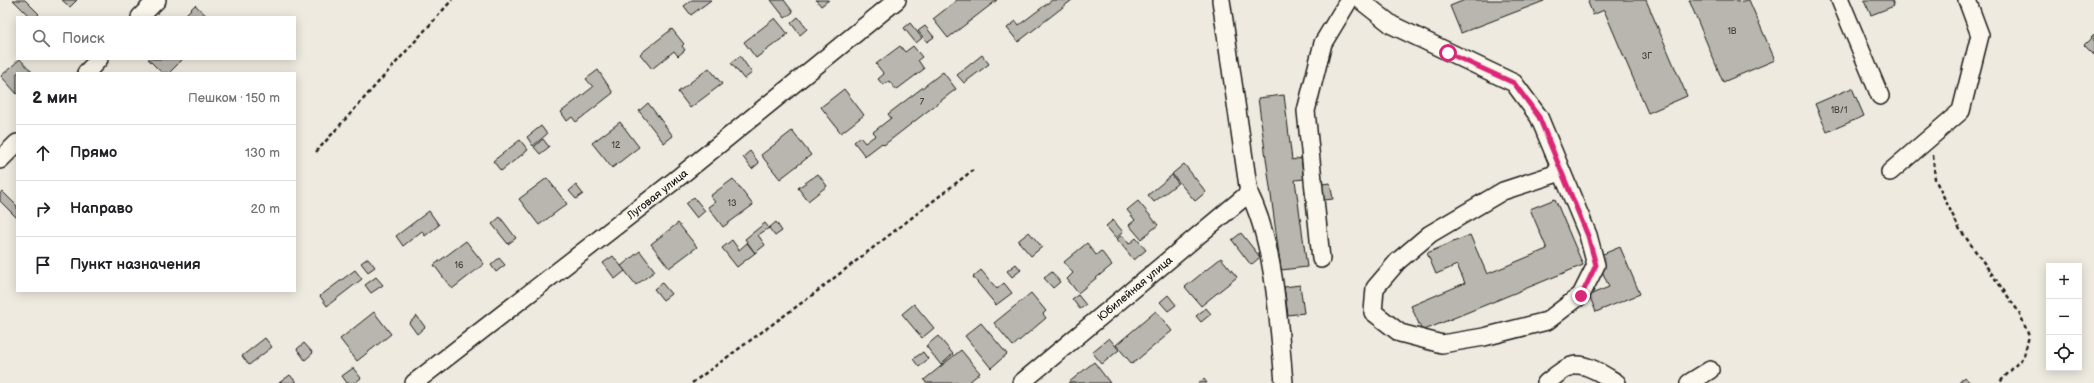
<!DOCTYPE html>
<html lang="ru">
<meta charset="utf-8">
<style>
:root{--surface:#fff;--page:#f6f6f6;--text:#202124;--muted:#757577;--line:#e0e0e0}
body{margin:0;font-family:"Balsamiq Sans",sans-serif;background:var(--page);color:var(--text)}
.controls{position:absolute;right:12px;bottom:12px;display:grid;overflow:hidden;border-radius:0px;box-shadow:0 2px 10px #0003}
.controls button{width:36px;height:36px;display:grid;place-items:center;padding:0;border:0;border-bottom:1px solid var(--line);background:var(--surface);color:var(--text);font:20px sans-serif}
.stop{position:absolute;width:12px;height:12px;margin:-9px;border:3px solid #db2777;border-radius:50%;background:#fff}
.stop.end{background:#db2777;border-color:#fff;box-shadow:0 1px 4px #0008}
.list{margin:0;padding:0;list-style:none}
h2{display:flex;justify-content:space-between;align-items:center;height:52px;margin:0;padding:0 16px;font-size:17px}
h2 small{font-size:13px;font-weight:400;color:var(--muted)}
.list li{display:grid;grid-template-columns:26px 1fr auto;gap:12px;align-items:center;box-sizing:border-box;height:56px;padding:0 16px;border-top:1px solid var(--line)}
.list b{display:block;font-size:15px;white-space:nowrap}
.list em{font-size:13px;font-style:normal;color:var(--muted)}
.icon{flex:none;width:22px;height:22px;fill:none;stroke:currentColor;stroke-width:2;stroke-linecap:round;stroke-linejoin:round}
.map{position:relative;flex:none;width:2094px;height:383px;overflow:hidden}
.search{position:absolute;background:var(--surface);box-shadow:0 2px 10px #0003;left:16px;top:16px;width:280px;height:44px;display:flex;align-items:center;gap:10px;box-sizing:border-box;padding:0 14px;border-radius:0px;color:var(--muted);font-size:15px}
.panel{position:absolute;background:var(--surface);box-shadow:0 2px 10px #0003;left:16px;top:72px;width:280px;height:220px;border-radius:0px}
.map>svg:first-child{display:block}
.building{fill:#b9b6af;stroke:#1c1c1c}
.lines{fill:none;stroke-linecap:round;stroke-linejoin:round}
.minor-casing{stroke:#1c1c1c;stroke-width:20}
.path{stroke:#1c1c1c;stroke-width:2.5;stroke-dasharray:4 3;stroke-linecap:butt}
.minor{stroke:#fbf7ec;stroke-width:17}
.route{stroke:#db2777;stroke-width:5}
.labels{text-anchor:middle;stroke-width:4;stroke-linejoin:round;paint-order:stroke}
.number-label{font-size:9px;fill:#434241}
.street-label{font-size:11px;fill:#1c1c1c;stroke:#fbf7ec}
</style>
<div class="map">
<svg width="2094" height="383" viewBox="0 0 2094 383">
<rect width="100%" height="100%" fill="#eeeadf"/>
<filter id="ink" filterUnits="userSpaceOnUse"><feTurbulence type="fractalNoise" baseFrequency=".025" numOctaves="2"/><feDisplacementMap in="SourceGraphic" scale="8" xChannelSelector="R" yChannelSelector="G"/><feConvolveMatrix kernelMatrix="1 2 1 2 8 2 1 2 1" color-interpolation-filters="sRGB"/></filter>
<g filter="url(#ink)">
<!-- building -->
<g class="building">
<polygon points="13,0 25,0 39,14 36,17 30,17"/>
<polygon points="62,0 77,0 70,7"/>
<polygon points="692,0 711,0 691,15 684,6"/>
<polygon points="771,0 784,0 793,12 785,18"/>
<polygon points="816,0 829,0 821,6"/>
<polygon points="957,0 997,0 948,38 933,19"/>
<polygon points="1052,0 1072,0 1018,42 1007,28 1016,21 1019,25"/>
<polygon points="1465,0 1544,0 1544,1 1461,33 1450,6"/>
<polygon points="1591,0 1646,0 1687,96 1648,113 1604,10 1593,15 1588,2"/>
<polygon points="1689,0 1735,0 1736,2 1749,0 1775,60 1723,82"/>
<polygon points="1864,0 1892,0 1894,6 1871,15"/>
<polygon points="195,5 208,17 183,17"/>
<polygon points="798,17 807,29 800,35 791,23"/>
<polygon points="775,18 788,34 756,58 744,42"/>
<polygon points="910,23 922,38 916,43 904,28"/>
<polygon points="925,26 934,37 927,42 918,31"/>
<polygon points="672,29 684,44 682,46 685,50 678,56 674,51 652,69 640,54"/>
<polygon points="2094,35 2094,55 2084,45"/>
<polygon points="900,46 905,52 913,46 922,57 918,60 924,69 896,90 889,81 883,85 878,79 884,74 876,64"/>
<polygon points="982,55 989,64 964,83 957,75"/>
<polygon points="740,56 752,73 744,79 731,63"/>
<polygon points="20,59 33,73 17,73 17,94 1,76"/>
<polygon points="148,59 181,59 182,60 169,73 162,73"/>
<polygon points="709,68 722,84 690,108 678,92"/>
<polygon points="598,70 613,93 576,122 572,117 567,121 561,112 593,87 586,79"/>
<polygon points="943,72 956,89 884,145 882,143 865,156 854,142 860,137 865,143 876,135 873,132 891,118 888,114"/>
<polygon points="1852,88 1864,116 1827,132 1815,104"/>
<polygon points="844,89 864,115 841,133 821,107"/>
<polygon points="1284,95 1292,160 1301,158 1304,179 1295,180 1307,267 1281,270 1258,98"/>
<polygon points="648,103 673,136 664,143 639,111"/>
<polygon points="620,122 639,147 612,168 592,143"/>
<polygon points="541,126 547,134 533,146 527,137"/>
<polygon points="792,131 811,155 780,179 761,155"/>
<polygon points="543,139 549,147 540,154 534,147"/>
<polygon points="520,140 528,150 501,171 493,161"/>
<polygon points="750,151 759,163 752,169 743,157"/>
<polygon points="1184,164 1206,192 1195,201 1172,174"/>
<polygon points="818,174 827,186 808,201 798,188"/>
<polygon points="1172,175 1178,183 1154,202 1148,195"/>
<polygon points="547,178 567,204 539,225 519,199"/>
<polygon points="733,179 753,205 723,227 708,207 715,202 710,196"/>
<polygon points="1330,183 1333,199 1316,201 1314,185"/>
<polygon points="576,185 583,194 576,199 569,191"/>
<polygon points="2,191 17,206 17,218 0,201 0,194"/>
<polygon points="694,197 705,211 697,218 686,204"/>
<polygon points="1555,199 1583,265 1422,331 1411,306 1465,283 1457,265 1436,274 1427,253 1470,235 1487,274 1547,249 1530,209"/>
<polygon points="1138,201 1158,225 1141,239 1129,225 1135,220 1127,210"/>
<polygon points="429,211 439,225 425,236 422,231 403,246 396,236"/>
<polygon points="500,217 516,238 508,244 492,224"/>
<polygon points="1113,220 1123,232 1116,238 1106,226"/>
<polygon points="776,222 782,231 775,236 769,228"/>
<polygon points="678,223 697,247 669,268 651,244"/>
<polygon points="765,223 769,228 758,235 765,245 755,253 745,239"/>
<polygon points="1029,232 1042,247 1031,256 1018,241"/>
<polygon points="1241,233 1260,257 1251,265 1232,240"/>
<polygon points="1122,235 1129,244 1136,238 1146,250 1134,260 1117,239"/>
<polygon points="732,240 739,250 747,243 755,253 737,267 722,248"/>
<polygon points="466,241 484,264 452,289 434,265"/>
<polygon points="1087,243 1096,255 1101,251 1112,265 1078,293 1067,279 1073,273 1064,262"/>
<polygon points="1620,247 1640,294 1596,312 1589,295 1609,287 1596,257"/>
<polygon points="640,251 655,271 636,285 621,266"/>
<polygon points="613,256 625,271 615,279 603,263"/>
<polygon points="368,258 375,267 368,272 361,263"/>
<polygon points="499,258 505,265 496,272 491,265"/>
<polygon points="1221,258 1237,277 1201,306 1185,287"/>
<polygon points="1016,264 1021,270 1012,277 1007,271"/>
<polygon points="355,270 362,279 327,306 320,296"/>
<polygon points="981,270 997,289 1004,283 1012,293 996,305 973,277"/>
<polygon points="1052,272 1060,282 1053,288 1044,278"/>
<polygon points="376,277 383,285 371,293 365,285"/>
<polygon points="662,283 671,294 663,300 654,289"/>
<polygon points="1300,285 1304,313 1288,315 1284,287"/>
<polygon points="1031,293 1046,311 1043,314 1046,318 1013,346 994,323"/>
<polygon points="1078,295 1086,305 1080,309 1072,299"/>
<polygon points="1168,295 1176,305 1168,311 1160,302"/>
<polygon points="914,304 934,328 922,338 902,314"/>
<polygon points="1206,308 1211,314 1201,322 1196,316"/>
<polygon points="1156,311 1172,331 1132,364 1116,345"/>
<polygon points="374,312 391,334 357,361 340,339"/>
<polygon points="417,316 425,327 417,334 409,323"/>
<polygon points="981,323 1007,354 991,368 965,336"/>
<polygon points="938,336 953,354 941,365 926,346"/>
<polygon points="265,338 272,347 249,365 242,356"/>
<polygon points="1109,338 1119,350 1102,364 1092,352"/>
<polygon points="304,343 313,353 305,360 297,349"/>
<polygon points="961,350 980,373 968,383 926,383 924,380"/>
<polygon points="923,352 928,359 919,367 913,359"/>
<polygon points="1094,362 1110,383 1068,383"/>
<polygon points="353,368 361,378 355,383 347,383 342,376"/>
<polygon points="290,375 297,383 279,383"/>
<polygon points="1964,377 1971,383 1959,383"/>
<polygon points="1204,379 1207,383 1198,383"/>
</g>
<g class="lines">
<defs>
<g id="minor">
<path d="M1221,0L1249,193C1275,244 1279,326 1284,383"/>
<polyline points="1364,0 1364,3 1392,25 1514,83 1539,117 1588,235 1596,265 1581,295 1547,321 1484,337 1442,344 1400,333 1373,312 1375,288 1398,261 1430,234 1503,191 1561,172"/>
<polyline points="1840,0 1880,96"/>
<polyline points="140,17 157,0"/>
<polyline points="86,73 99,59"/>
<polyline points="0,160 17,143"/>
<polyline points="1890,172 1961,111 1980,35 1967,0"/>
<polyline points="1321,259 1306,111 1323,43 1349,0"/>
<path id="s1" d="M414,383L674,181L897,0"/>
<path id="s2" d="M1021,383L1249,193"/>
<path d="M1546,383C1554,377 1566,366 1576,365C1589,364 1607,377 1617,383"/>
<polyline points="1689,383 1710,370"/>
</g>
</defs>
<!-- minor casing -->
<use href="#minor" class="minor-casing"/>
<!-- path -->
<g class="path">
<polyline points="316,152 452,0"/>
<polyline points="1933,155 1935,179 1959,228 2019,312 2029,336 2024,356 1999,383"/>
<polyline points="692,383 811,296 973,170"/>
</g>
<!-- minor -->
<use href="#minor" class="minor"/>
</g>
</g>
<g class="lines" filter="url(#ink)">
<!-- route -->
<polyline class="route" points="1448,53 1514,83 1539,117 1588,236 1596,265 1581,296"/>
</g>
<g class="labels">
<!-- number labels -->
<g class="number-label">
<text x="1732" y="34">1В</text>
<text x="1647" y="59">3Г</text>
<text x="922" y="105">7</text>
<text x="1839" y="113">1В/1</text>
<text x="616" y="148">12</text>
<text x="732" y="206">13</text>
<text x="459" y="268">16</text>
</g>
<!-- street labels -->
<g class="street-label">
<text dy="4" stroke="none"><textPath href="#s1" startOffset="308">Луговая улица</textPath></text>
<text dy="4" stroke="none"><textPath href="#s2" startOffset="148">Юбилейная улица</textPath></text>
</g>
</g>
</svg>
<div class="controls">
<button>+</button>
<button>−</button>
<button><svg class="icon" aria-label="locate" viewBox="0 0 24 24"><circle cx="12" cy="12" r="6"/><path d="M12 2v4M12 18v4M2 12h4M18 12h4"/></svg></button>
</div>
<div class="stop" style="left:1448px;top:53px"></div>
<div class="stop end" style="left:1581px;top:296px"></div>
<div class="search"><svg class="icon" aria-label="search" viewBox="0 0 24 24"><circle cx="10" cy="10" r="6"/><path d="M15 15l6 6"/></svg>Поиск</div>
<section class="panel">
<h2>2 мин<small>Пешком · 150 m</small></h2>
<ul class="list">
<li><svg class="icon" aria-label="ahead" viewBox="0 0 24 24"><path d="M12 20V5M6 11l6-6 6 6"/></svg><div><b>Прямо</b></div><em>130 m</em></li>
<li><svg class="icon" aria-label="right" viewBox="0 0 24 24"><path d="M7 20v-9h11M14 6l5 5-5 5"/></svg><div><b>Направо</b></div><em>20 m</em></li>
<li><svg class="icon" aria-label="arrive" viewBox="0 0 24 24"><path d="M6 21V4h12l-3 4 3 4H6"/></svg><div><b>Пункт назначения</b></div></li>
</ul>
</section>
</div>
